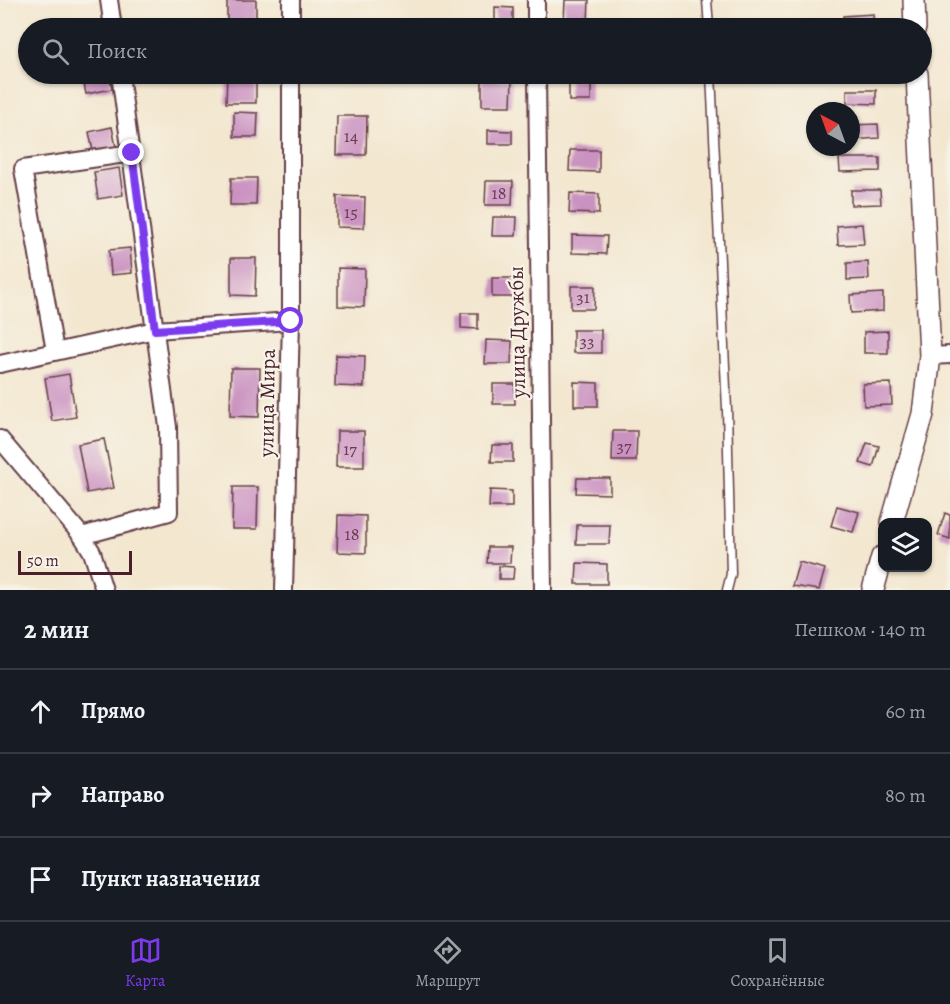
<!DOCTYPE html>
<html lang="ru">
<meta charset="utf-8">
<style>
:root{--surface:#171b24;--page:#242831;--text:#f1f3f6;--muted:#9ea1a6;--line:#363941;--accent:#7c3aed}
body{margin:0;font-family:Alegreya,serif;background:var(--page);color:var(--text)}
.controls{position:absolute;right:18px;bottom:18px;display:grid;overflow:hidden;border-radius:12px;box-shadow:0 2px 4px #0004}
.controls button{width:54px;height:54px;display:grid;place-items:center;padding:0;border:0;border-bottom:2px solid var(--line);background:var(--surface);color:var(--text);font:30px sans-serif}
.compass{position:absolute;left:806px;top:102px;width:54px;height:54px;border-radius:50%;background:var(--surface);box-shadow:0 2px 4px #0004;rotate:319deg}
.scale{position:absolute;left:18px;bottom:15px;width:114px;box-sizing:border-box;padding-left:6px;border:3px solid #4a1f2b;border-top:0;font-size:16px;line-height:21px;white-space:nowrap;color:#4a1f2b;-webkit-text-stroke:4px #f7f3e8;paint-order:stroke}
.stop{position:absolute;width:18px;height:18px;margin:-14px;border:4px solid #7c3aed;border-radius:50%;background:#fff}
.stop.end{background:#7c3aed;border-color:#fff;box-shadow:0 2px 6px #0008}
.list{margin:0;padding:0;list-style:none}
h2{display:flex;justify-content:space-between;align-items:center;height:78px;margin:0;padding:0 24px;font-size:26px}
h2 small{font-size:20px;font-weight:400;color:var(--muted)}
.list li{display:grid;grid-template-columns:39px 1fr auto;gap:18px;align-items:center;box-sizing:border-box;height:84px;padding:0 24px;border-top:2px solid var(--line)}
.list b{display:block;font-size:22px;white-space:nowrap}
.list em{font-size:20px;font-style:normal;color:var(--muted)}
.icon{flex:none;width:33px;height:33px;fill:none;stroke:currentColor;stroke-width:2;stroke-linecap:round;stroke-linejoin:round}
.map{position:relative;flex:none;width:950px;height:590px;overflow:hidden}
.search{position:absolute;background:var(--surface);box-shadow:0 2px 4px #0004;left:18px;right:18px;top:18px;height:66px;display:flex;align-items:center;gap:15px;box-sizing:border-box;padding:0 21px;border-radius:33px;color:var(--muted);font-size:22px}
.sheet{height:330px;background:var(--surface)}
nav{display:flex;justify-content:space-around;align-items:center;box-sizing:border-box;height:84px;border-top:2px solid var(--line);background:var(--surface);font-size:16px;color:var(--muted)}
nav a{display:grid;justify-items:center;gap:3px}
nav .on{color:var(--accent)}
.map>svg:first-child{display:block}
.building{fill:#ca92c1}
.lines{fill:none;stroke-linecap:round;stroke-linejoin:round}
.service-casing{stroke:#633d44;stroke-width:11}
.minor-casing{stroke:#633d44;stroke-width:20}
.tertiary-casing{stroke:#633d44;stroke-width:24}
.service{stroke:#fff;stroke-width:8}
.minor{stroke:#fff;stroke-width:16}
.tertiary{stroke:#fff;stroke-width:21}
.route{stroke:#7c3aed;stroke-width:8}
.labels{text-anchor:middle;stroke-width:4.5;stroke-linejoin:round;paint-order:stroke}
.number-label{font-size:18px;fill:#6a3c50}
.street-label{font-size:21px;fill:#4a1f2b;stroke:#f7f3e8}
</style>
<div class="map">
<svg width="950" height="590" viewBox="0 0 950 590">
<rect width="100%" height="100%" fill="#f7f3e8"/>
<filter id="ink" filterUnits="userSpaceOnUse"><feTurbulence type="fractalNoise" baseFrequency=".0167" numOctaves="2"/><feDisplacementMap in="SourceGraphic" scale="12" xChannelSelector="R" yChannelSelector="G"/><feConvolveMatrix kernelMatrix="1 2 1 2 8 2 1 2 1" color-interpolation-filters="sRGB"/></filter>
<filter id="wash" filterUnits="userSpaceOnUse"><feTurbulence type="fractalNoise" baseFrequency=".008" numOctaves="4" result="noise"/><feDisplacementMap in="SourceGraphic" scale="24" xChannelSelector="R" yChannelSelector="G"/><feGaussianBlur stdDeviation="1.35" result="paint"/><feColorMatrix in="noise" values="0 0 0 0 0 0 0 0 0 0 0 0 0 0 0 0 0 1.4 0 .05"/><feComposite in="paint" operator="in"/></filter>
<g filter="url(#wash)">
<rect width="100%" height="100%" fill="#f3e7d0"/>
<g id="blocks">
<!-- building -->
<g class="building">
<polygon points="227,0 256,0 256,23 227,22"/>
<polygon points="565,0 589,0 588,21 564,21"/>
<polygon points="495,7 513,8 513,28 495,27"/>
<polygon points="873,14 874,28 843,28 843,16"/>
<polygon points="82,74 109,74 112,89 86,94"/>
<polygon points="227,74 256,74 256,103 226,103"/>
<polygon points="482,79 512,80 511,106 482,106"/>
<rect x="569" y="79" width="22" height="22"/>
<polygon points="847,90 876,90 876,104 847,103"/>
<polygon points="234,112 258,113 257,137 234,137"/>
<polygon points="337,116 367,116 366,155 336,155"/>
<polygon points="878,124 879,138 851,140 851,125"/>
<polygon points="112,127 116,147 93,151 89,132"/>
<polygon points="488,130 512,131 512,144 488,144"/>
<polygon points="570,150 599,150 599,172 569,171"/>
<polygon points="839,158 880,158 880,171 840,172"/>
<polygon points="119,168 123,195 98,199 94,172"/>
<polygon points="231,178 257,178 256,205 230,205"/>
<polygon points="486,181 513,181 512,205 485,205"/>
<polygon points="851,190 880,190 881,204 851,205"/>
<polygon points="570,193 599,194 599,214 569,213"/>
<polygon points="337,196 365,197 364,228 337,227"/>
<polygon points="493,217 517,217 516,236 492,236"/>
<polygon points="862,224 864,244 838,245 837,226"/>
<polygon points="572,235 607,236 606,254 572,253"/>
<polygon points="130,248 132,273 111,275 109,250"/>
<polygon points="231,258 256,258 255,296 231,295"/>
<polygon points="868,262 869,279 847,280 847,263"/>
<polygon points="338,268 365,269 364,307 338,306"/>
<rect x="492" y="278" width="23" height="19"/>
<polygon points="571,286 595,286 594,309 571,309"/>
<polygon points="883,293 883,311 851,313 850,295"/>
<polygon points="461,313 478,313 478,329 461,328"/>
<rect x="573" y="330" width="28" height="23"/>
<polygon points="888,331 888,353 864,353 864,332"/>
<polygon points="486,340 512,341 511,364 485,364"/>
<polygon points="336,355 365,356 364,387 335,386"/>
<polygon points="231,368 260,368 259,417 230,416"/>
<polygon points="69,374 76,417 52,421 45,378"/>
<polygon points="574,382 598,383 598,406 574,406"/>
<polygon points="891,383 892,405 864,406 863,384"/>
<rect x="493" y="384" width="22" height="20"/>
<polygon points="337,431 364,431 364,467 336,467"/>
<polygon points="613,431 637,431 636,461 612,461"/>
<polygon points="104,439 114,488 87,493 78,444"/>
<polygon points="867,443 879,446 873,467 860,463"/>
<polygon points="492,445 513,445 513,462 491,462"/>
<polygon points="577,478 610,478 610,494 576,493"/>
<polygon points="233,487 258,487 257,529 232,529"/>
<polygon points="490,490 512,491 512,507 489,507"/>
<polygon points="837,506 859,512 853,532 831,526"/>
<polygon points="945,513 950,515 950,539 938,535"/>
<polygon points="338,515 366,516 366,553 337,552"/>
<polygon points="577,525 610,525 609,544 576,544"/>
<polygon points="488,547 511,547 510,563 487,563"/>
<polygon points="799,562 825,569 819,590 792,586"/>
<polygon points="577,563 607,564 607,584 576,584"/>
<polygon points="499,566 514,567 513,579 499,579"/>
</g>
</g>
</g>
<g filter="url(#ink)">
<use href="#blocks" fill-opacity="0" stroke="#633d44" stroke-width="1.5"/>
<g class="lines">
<defs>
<g id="service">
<polyline points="707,0 709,28"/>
<polyline points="711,74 727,409 731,574 727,590"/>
</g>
<g id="minor">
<polyline points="109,0 113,28"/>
<polyline points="291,0 291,28"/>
<polyline points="536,0 536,28"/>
<polyline points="537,74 543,590"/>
<polyline points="55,351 23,169 132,153"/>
<polyline points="930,356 950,355"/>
<polyline points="0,364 155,330 291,321"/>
<polyline points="0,439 82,536 92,552 104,590"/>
<polyline points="82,536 169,512 168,427 120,74"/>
<polyline points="284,590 291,321 291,74"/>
</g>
<g id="tertiary">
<polyline points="914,0 915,28"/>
<polyline points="892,522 923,414 930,356 917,74"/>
<polyline points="873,590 882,557"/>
</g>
</defs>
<!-- service casing -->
<use href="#service" class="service-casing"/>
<!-- minor casing -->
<use href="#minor" class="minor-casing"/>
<!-- tertiary casing -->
<use href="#tertiary" class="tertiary-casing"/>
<!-- service -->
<use href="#service" class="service"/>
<!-- minor -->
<use href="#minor" class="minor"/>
<!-- tertiary -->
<use href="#tertiary" class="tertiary"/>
</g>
</g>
<g class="lines" filter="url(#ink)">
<!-- route -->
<polyline class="route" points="132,153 155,330 291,321"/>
</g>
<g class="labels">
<!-- number labels -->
<g class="number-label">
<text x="351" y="142">14</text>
<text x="499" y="199">18</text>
<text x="351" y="218">15</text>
<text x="583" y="303">31</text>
<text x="587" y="347">33</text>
<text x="624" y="452">37</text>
<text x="350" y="455">17</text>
<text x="352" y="540">18</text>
</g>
<!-- street labels -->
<g class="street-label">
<text transform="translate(517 332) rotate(-91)" y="7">улица Дружбы</text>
<text transform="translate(267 403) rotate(-89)" y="7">улица Мира</text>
</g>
</g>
</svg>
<div class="controls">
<button><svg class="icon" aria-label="layers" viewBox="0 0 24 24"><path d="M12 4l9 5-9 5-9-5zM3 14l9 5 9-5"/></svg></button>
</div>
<svg class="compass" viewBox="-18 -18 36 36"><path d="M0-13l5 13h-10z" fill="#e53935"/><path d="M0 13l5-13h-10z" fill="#9ea1a6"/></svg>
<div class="scale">50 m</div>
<div class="stop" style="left:291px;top:321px"></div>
<div class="stop end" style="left:132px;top:153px"></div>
<div class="search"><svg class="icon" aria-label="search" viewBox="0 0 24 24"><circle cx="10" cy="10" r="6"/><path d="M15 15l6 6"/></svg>Поиск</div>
</div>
<section class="sheet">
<h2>2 мин<small>Пешком · 140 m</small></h2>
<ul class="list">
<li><svg class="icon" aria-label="ahead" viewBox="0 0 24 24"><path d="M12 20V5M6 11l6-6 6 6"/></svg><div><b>Прямо</b></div><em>60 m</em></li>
<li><svg class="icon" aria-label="right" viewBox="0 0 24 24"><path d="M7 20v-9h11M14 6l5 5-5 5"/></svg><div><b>Направо</b></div><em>80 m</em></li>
<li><svg class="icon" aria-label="arrive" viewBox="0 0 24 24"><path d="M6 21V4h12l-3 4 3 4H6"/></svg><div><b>Пункт назначения</b></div></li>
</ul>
</section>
<nav>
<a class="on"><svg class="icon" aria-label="map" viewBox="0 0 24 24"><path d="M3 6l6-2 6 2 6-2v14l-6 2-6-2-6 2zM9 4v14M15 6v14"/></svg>Карта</a>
<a><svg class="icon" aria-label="directions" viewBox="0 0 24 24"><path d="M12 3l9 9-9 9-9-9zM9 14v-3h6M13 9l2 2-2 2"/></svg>Маршрут</a>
<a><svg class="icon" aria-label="saved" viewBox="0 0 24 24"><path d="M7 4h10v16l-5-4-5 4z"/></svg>Сохранённые</a>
</nav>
